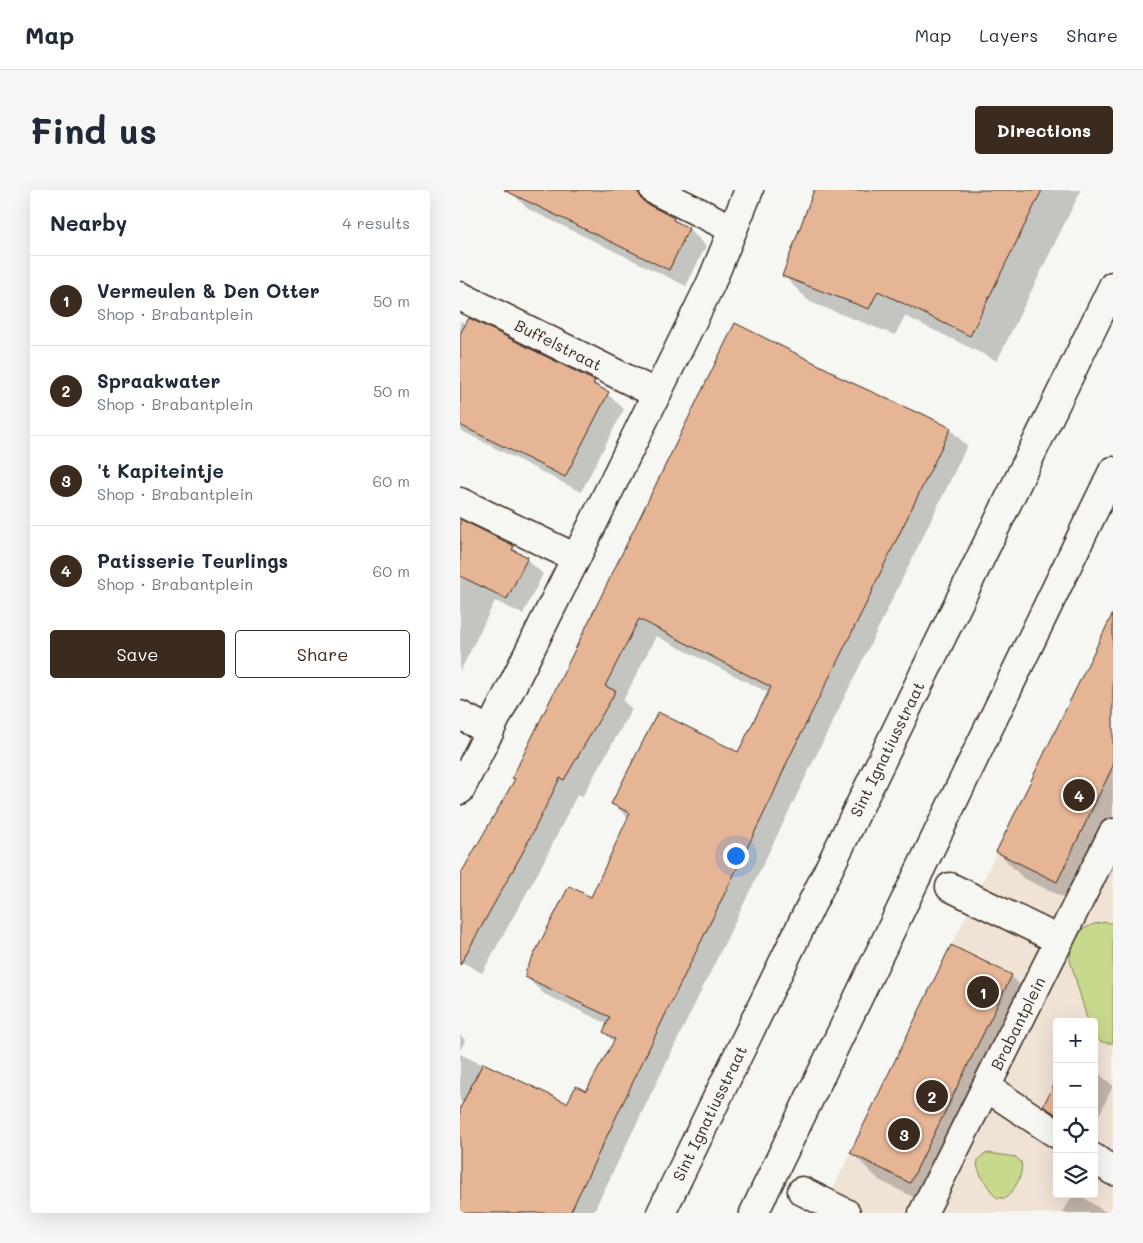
<!DOCTYPE html>
<meta charset="utf-8">
<style>
:root{--surface:#fff;--page:#f6f6f7;--text:#1f2937;--muted:#747a83;--line:#e0e1e3;--accent:#3b2a1e}
body{margin:0;font-family:Mali,sans-serif;background:var(--page);color:var(--text)}
.controls{position:absolute;right:15px;bottom:15px;display:grid;overflow:hidden;border-radius:5px;box-shadow:0 5px 20px #0002}
.controls button{width:45px;height:45px;display:grid;place-items:center;padding:0;border:0;border-bottom:1px solid var(--line);background:var(--surface);color:var(--text);font:25px sans-serif}
.you{position:absolute;left:275px;top:665px;width:18px;height:18px;margin:-12px;border:4px solid #fff;border-radius:50%;background:#1a73e8;box-shadow:0 0 0 8px #1a73e833}
.badge{display:grid;place-items:center;width:32px;height:32px;border-radius:50%;background:var(--accent);color:#fff;font-size:16px;font-weight:700}
.pin{position:absolute;translate:-50% -50%;border:2px solid #fff;box-shadow:0 1px 5px #0006}
.list{margin:0;padding:0;list-style:none}
h2{display:flex;justify-content:space-between;align-items:center;height:65px;margin:0;padding:0 20px;font-size:21px}
h2 small{font-size:16px;font-weight:400;color:var(--muted)}
.list li{display:grid;grid-template-columns:32px 1fr auto;gap:15px;align-items:center;box-sizing:border-box;height:90px;padding:0 20px;border-top:1px solid var(--line)}
.list b{display:block;font-size:19px;white-space:nowrap}
.list p{margin:0;font-size:16px;white-space:nowrap;color:var(--muted)}
.list em{font-size:16px;font-style:normal;color:var(--muted)}
.actions{display:flex;gap:10px;padding:15px 20px}
.actions a{flex:1;padding:11px 0;border:1px solid var(--accent);border-radius:5px;text-align:center;font-size:18px;color:var(--accent)}
.actions .main{background:var(--accent);color:#fff}
.icon{flex:none;width:28px;height:28px;fill:none;stroke:currentColor;stroke-width:2;stroke-linecap:round;stroke-linejoin:round}
.map{position:relative;flex:none;width:653px;height:1023px;overflow:hidden;border-radius:5px}
header{display:flex;align-items:center;gap:30px;box-sizing:border-box;height:70px;padding:0 25px;background:var(--surface);border-bottom:1px solid var(--line)}
header strong{font-size:24px}
nav{display:flex;gap:28px;margin-inline-start:auto;font-size:18px}
.intro{display:flex;align-items:center;justify-content:space-between;box-sizing:border-box;height:120px;padding:0 30px}
h1{margin:0;font-size:35px}
.button{padding:12px 22px;border-radius:5px;background:var(--accent);color:#fff;font-size:18px;font-weight:700}
main{display:flex;gap:30px;padding:0 30px}
aside{flex:1;background:var(--surface);border-radius:5px;box-shadow:0 5px 20px #0002}
.map>svg:first-child{display:block}
.built{fill:#f1e2d6;fill-rule:evenodd}
.green{fill:#c7d98d;stroke:#818256}
.shadow{fill:#0003}
.building{fill:#e5b596;stroke:#3b2a1e}
.lines{fill:none;stroke-linecap:round;stroke-linejoin:round}
.street-casing{stroke:#3b2a1e;stroke-width:31}
.secondary-casing{stroke:#3b2a1e;stroke-width:31}
.street{stroke:#f6f6f2;stroke-width:28}
.secondary{stroke:#f6f6f2;stroke-width:28}
.labels{text-anchor:middle;stroke-width:4.5;stroke-linejoin:round;paint-order:stroke}
.street-label{font-size:16px;fill:#3b2a1e;stroke:#f6f6f2}
</style>
<header>
<strong>Map</strong>
<nav><a>Map</a><a>Layers</a><a>Share</a></nav>
</header>
<div class="intro"><h1>Find us</h1><a class="button">Directions</a></div>
<main>
<aside>
<h2>Nearby<small>4 results</small></h2>
<ul class="list">
<li><span class="badge">1</span><div><b>Vermeulen &amp; Den Otter</b><p>Shop · Brabantplein</p></div><em>50 m</em></li>
<li><span class="badge">2</span><div><b>Spraakwater</b><p>Shop · Brabantplein</p></div><em>50 m</em></li>
<li><span class="badge">3</span><div><b>'t Kapiteintje</b><p>Shop · Brabantplein</p></div><em>60 m</em></li>
<li><span class="badge">4</span><div><b>Patisserie Teurlings</b><p>Shop · Brabantplein</p></div><em>60 m</em></li>
</ul>
<div class="actions"><a class="main">Save</a><a>Share</a></div>
</aside>
<div class="map">
<svg width="653" height="1023" viewBox="0 0 653 1023">
<rect width="100%" height="100%" fill="#f6f6f2"/>
<filter id="ink" filterUnits="userSpaceOnUse"><feTurbulence type="fractalNoise" baseFrequency=".02" numOctaves="2"/><feDisplacementMap in="SourceGraphic" scale="10" xChannelSelector="R" yChannelSelector="G"/><feConvolveMatrix kernelMatrix="1 2 1 2 8 2 1 2 1" color-interpolation-filters="sRGB"/></filter>
<g filter="url(#ink)">
<!-- built -->
<path class="built" d="M653,423V1023H361L390,964ZM597,832H634V1004H597Z"/>
<!-- green -->
<g class="green">
<path d="M646,732L653,734V853C636,854 634,846 634,832H628L610,770L611,760L615,749L623,739L634,734Z"/>
<path d="M528,963L556,967L561,972C564,983 555,1000 546,1008C543,1008 541,1008 538,1008C533,1006 530,999 527,995C520,984 509,969 528,963Z"/>
</g>
<!-- shadow -->
<g class="shadow">
<polygon points="52,0 165,0 179,7 188,16 214,29 219,34 229,39 246,56 226,96 68,19 51,2"/>
<polygon points="356,0 621,0 537,171 445,126 435,145 350,112 323,85"/>
<polygon points="0,131 134,192 164,219 121,302 0,240"/>
<polygon points="275,135 375,184 378,187 458,225 459,223 490,239 507,256 133,1023 0,1023 0,923 5,913 0,911 0,864 108,915 127,903 154,852 144,842 148,834 84,804 66,787 132,709 169,629 153,613 279,564 309,503 196,446 163,511 172,519 122,607 117,605 80,679 22,783 0,771 0,690 56,590"/>
<polygon points="0,331 53,357 83,384 63,424 35,411 0,482"/>
<polygon points="653,463 653,653 622,716 563,688 538,662"/>
<polygon points="551,786 578,813 477,1019 419,990 392,963"/>
<polygon points="0,845 6,851 0,860"/>
<polygon points="634,879 653,896 634,936"/>
<polygon points="597,892 597,928 585,916"/>
<polygon points="614,1004 618,1004 647,1023 602,1023"/>
</g>
<!-- building -->
<g class="building">
<polygon points="44,0 173,0 179,3 181,9 187,14 214,28 213,30 229,38 209,80"/>
<polygon points="354,0 582,0 510,146 418,101 409,119 322,86"/>
<polygon points="9,128 135,191 133,194 149,202 105,287 0,235 0,144"/>
<polygon points="275,133 375,183 375,185 458,223 459,222 491,238 412,400 413,400 329,568 312,607 208,819 110,1023 0,1023 0,918 23,873 107,913 116,896 126,901 155,849 143,842 150,827 65,787 67,783 65,782 109,696 131,707 170,623 151,614 198,522 278,562 311,497 179,429 145,496 156,501 104,590 100,588 63,662 0,775 0,685 55,589 52,588"/>
<polygon points="0,329 54,356 52,360 68,367 47,409 0,386"/>
<polygon points="653,423 653,576 597,692 536,662"/>
<polygon points="491,755 552,785 450,993 390,963"/>
<polygon points="597,889 597,925 583,916"/>
</g>
<g class="lines">
<defs>
<g id="street">
<polyline points="194,0 273,39"/>
<path id="s1" d="M0,106L197,204"/>
<polyline points="0,312 116,368"/>
<polyline points="0,525 30,541"/>
<polyline points="0,600 116,368 251,93 289,0"/>
<polyline points="490,697 599,750"/>
<polyline points="526,897 597,944"/>
<polyline points="634,968 653,981"/>
<polyline points="342,1001 386,1023"/>
<path id="s2" d="M463,1023L653,643"/>
</g>
<g id="secondary">
<path id="s3" d="M201,1023L653,96"/>
<polyline points="294,1023 653,281"/>
</g>
</defs>
<!-- street casing -->
<use href="#street" class="street-casing"/>
<!-- secondary casing -->
<use href="#secondary" class="secondary-casing"/>
<!-- street -->
<use href="#street" class="street"/>
<!-- secondary -->
<use href="#secondary" class="secondary"/>
</g>
</g>
<g class="labels">
<!-- street labels -->
<g class="street-label">
<text dy="6" stroke="none"><textPath href="#s1" startOffset="110">Buffelstraat</textPath></text>
<text dy="6" stroke="none"><textPath href="#s3" startOffset="516">Sint Ignatiusstraat</textPath></text>
<text dy="6" stroke="none"><textPath href="#s2" startOffset="212">Brabantplein</textPath></text>
<text dy="6" stroke="none"><textPath href="#s3" startOffset="111">Sint Ignatiusstraat</textPath></text>
</g>
</g>
</svg>
<div class="controls">
<button>+</button>
<button>−</button>
<button><svg class="icon" aria-label="locate" viewBox="0 0 24 24"><circle cx="12" cy="12" r="6"/><path d="M12 2v4M12 18v4M2 12h4M18 12h4"/></svg></button>
<button><svg class="icon" aria-label="layers" viewBox="0 0 24 24"><path d="M12 4l9 5-9 5-9-5zM3 14l9 5 9-5"/></svg></button>
</div>
<div class="you"></div>
<div class="pin badge" style="left:523px;top:802px">1</div>
<div class="pin badge" style="left:472px;top:906px">2</div>
<div class="pin badge" style="left:444px;top:944px">3</div>
<div class="pin badge" style="left:619px;top:605px">4</div>
</div>
</main>
